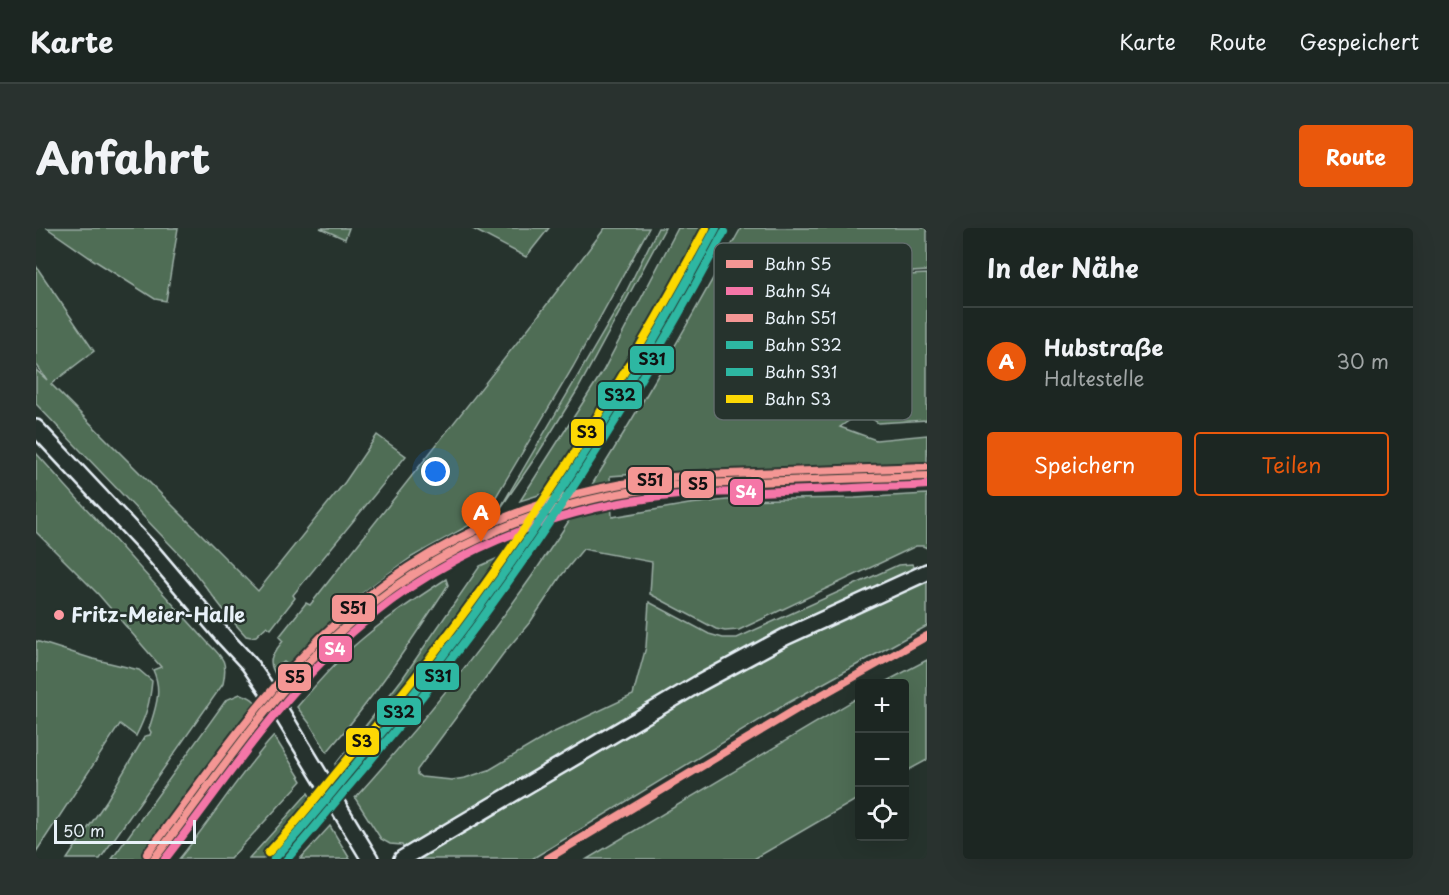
<!DOCTYPE html>
<html lang="de">
<meta charset="utf-8">
<style>
:root{--surface:#1c2622;--page:#29322f;--text:#f1f3f6;--muted:#a0a5a5;--line:#3a4340;--accent:#ea580c}
body{margin:0;font-family:"Playpen Sans",sans-serif;background:var(--page);color:var(--text)}
.controls{position:absolute;right:18px;bottom:18px;display:grid;overflow:hidden;border-radius:6px;box-shadow:0 6px 24px #0002}
.controls button{width:54px;height:54px;display:grid;place-items:center;padding:0;border:0;border-bottom:2px solid var(--line);background:var(--surface);color:var(--text);font:30px sans-serif}
.scale{position:absolute;left:18px;bottom:15px;width:142px;box-sizing:border-box;padding-left:6px;border:3px solid #e8f1f8;border-top:0;font-size:16px;line-height:21px;white-space:nowrap;color:#e8f1f8;-webkit-text-stroke:4px #26332d;paint-order:stroke}
.you{position:absolute;left:400px;top:244px;width:21px;height:21px;margin:-15px;border:4px solid #fff;border-radius:50%;background:#1a73e8;box-shadow:0 0 0 9px #1a73e833}
.badge{display:grid;place-items:center;width:39px;height:39px;border-radius:50%;background:var(--accent);color:#fff;font-size:20px;font-weight:700}
.pin{position:absolute;translate:-50% -50px;filter:drop-shadow(0 2px 3px #0008)}
.pin::after{content:'';position:absolute;top:32px;width:21px;height:18px;background:inherit;clip-path:polygon(0 0,100% 0,50% 100%)}
.list{margin:0;padding:0;list-style:none}
h2{display:flex;justify-content:space-between;align-items:center;height:78px;margin:0;padding:0 24px;font-size:26px}
h2 small{font-size:20px;font-weight:400;color:var(--muted)}
.list li{display:grid;grid-template-columns:39px 1fr auto;gap:18px;align-items:center;box-sizing:border-box;height:108px;padding:0 24px;border-top:2px solid var(--line)}
.list b{display:block;font-size:22px;white-space:nowrap}
.list p{margin:0;font-size:20px;white-space:nowrap;color:var(--muted)}
.list em{font-size:20px;font-style:normal;color:var(--muted)}
.actions{display:flex;gap:12px;padding:18px 24px}
.actions a{flex:1;padding:14px 0;border:2px solid var(--accent);border-radius:6px;text-align:center;font-size:21px;color:var(--accent)}
.actions .main{background:var(--accent);color:#fff}
.icon{flex:none;width:33px;height:33px;fill:none;stroke:currentColor;stroke-width:2;stroke-linecap:round;stroke-linejoin:round}
.map{position:relative;flex:none;width:891px;height:631px;overflow:hidden;border-radius:6px}
header{display:flex;align-items:center;gap:36px;box-sizing:border-box;height:84px;padding:0 30px;background:var(--surface);border-bottom:2px solid var(--line)}
header strong{font-size:28px}
nav{display:flex;gap:33px;margin-inline-start:auto;font-size:21px}
.intro{display:flex;align-items:center;justify-content:space-between;box-sizing:border-box;height:144px;padding:0 36px}
h1{margin:0;font-size:42px}
.button{padding:15px 27px;border-radius:6px;background:var(--accent);color:#fff;font-size:21px;font-weight:700}
main{display:flex;gap:36px;padding:0 36px}
aside{flex:1;background:var(--surface);border-radius:6px;box-shadow:0 6px 24px #0002}
.map>svg:first-child{display:block}
.green{fill:#506d55;stroke:#9cafa6;stroke-width:1.5}
.lines{fill:none;stroke-linecap:round;stroke-linejoin:round}
.street-casing{stroke:#e8f1f8;stroke-width:20}
.street{stroke:#26332d;stroke-width:15}
.rail-1-casing{stroke:#26332d;stroke-width:12}
.rail-2-casing{stroke:#26332d;stroke-width:12}
.rail-3-casing{stroke:#26332d;stroke-width:12}
.rail-4-casing{stroke:#26332d;stroke-width:12}
.rail-5-casing{stroke:#26332d;stroke-width:12}
.rail-6-casing{stroke:#26332d;stroke-width:12}
.rail-1{stroke:#f49694;stroke-width:8}
.rail-2{stroke:#f576a7;stroke-width:8}
.rail-3{stroke:#f49694;stroke-width:8}
.rail-4{stroke:#2db7a2;stroke-width:8}
.rail-5{stroke:#2db7a2;stroke-width:8}
.rail-6{stroke:#fcd804;stroke-width:8}
.poi-dot{fill:#ff9aa2;stroke:#26332d;stroke-width:2}
.labels{text-anchor:middle;stroke-width:5;stroke-linejoin:round;paint-order:stroke}
.poi-label{font-size:20px;font-weight:bold;fill:#e8f1f8;stroke:#26332d;text-anchor:start}
.key{fill:#26332d;stroke:#606c6a;stroke-width:1.5}
.key-label{font-size:16px;fill:#e8f1f8}
.line-badge{stroke:#26332d;stroke-width:2}
.badge-label{font-size:16px;text-anchor:middle;font-weight:bold;fill:#fff}
.pale-badge-label{font-size:16px;text-anchor:middle;font-weight:bold;fill:#111}
</style>
<header>
<strong>Karte</strong>
<nav><a>Karte</a><a>Route</a><a>Gespeichert</a></nav>
</header>
<div class="intro"><h1>Anfahrt</h1><a class="button">Route</a></div>
<main>
<div class="map">
<svg width="891" height="631" viewBox="0 0 891 631">
<rect width="100%" height="100%" fill="#26332d"/>
<filter id="ink" filterUnits="userSpaceOnUse"><feTurbulence type="fractalNoise" baseFrequency=".0167" numOctaves="2"/><feDisplacementMap in="SourceGraphic" scale="12" xChannelSelector="R" yChannelSelector="G"/><feConvolveMatrix kernelMatrix="1 2 1 2 8 2 1 2 1" color-interpolation-filters="sRGB"/></filter>
<g filter="url(#ink)">
<!-- green -->
<g class="green">
<polygon points="11,0 142,0 130,73 119,71 53,29"/>
<polygon points="284,0 313,0 309,11"/>
<polygon points="435,0 513,0 490,29"/>
<path d="M569,0H613L537,139L448,289L376,329L342,353L303,383L305,387L279,412L261,432L259,429L252,437L248,434L244,437L249,444L243,452C230,434 234,429 247,413L243,409L270,375L274,377L502,88Z"/>
<polygon points="622,0 629,0 542,161 503,224 462,284 584,76"/>
<polygon points="642,0 666,0 574,170 515,263 484,273 567,143"/>
<path d="M705,0H891V43L810,48L824,185L804,199L840,212L891,207V240L857,243L796,245L676,248L628,244L574,248L576,289L653,276L691,272L819,270L891,266V320L887,318H880L703,402L689,403L680,401L614,366L616,334L547,321L525,348L495,393L467,426L381,542V546L385,549L416,552L429,550L453,542L514,506L597,467L610,419L613,374L673,406L687,410H701L862,337L876,336L879,340L877,342L368,622L366,617L354,616L345,611L319,570C394,487 464,398 525,305C590,206 648,103 705,0Z"/>
<polygon points="0,38 58,123 15,156 222,363 309,254 341,207 370,228 257,367 259,370 235,401 231,398 220,408 215,409 210,408 193,389 149,332 0,176 0,142 11,152 0,136"/>
<polygon points="891,46 891,192 842,195 827,184 813,50"/>
<path d="M0,225L172,415C187,430 192,433 187,456L64,631H31L71,572L109,508L114,507L115,504L113,501C119,481 127,463 117,442L125,439L62,366L0,304Z"/>
<path d="M475,324C420,400 365,474 304,545L299,537L366,451L444,338Z"/>
<polygon points="891,350 891,398 750,476 496,631 385,631 386,628 394,622 707,436"/>
<path d="M410,351L412,357C374,415 336,472 291,524L274,496L261,479C281,455 302,431 326,411C352,389 381,370 410,351Z"/>
<path d="M0,413L57,431L103,442L116,453C114,475 110,488 100,508L84,496L0,624Z"/>
<polygon points="891,432 891,532 869,544 868,455 847,455"/>
<path d="M204,466C214,468 219,472 224,481L109,631H76L190,472Z"/>
<polygon points="823,469 823,570 718,631 551,631"/>
<path d="M238,508L266,553L194,631H143C176,591 203,546 238,508Z"/>
<polygon points="272,565 278,575 227,631 213,631"/>
<polygon points="294,598 314,631 264,631"/>
</g>
<g class="lines">
<defs>
<g id="street">
<polyline points="0,200 116,324 188,409 213,436 234,466 334,631"/>
<polyline points="366,631 662,456 749,409 891,344"/>
</g>
</defs>
<!-- street casing -->
<use href="#street" class="street-casing"/>
<!-- street -->
<use href="#street" class="street"/>
<defs>
<g id="rail-1">
<path d="M118,631C169,565 215,495 272,435C377,324 511,265 663,256L891,248"/>
<polyline points="511,631 766,478 891,408"/>
</g>
<path id="rail-2" d="M129,631C178,568 223,500 278,442C374,338 501,280 642,267C667,264 693,264 719,264C758,263 797,261 837,259C855,258 873,259 891,257"/>
<path id="rail-3" d="M111,626C161,560 208,490 265,430C369,317 510,256 662,247L890,239"/>
<path id="rail-4" d="M238,631C266,602 292,569 318,538C459,373 578,191 680,0"/>
<path id="rail-5" d="M251,631C274,606 296,578 318,552C463,382 583,201 688,4"/>
<path id="rail-6" d="M232,625C260,596 285,563 311,532C451,369 569,189 670,0"/>
</defs>
<!-- rail-1 casing -->
<use href="#rail-1" class="rail-1-casing"/>
<!-- rail-2 casing -->
<use href="#rail-2" class="rail-2-casing"/>
<!-- rail-3 casing -->
<use href="#rail-3" class="rail-3-casing"/>
<!-- rail-4 casing -->
<use href="#rail-4" class="rail-4-casing"/>
<!-- rail-5 casing -->
<use href="#rail-5" class="rail-5-casing"/>
<!-- rail-6 casing -->
<use href="#rail-6" class="rail-6-casing"/>
<!-- rail-1 -->
<use href="#rail-1" class="rail-1"/>
<!-- rail-2 -->
<use href="#rail-2" class="rail-2"/>
<!-- rail-3 -->
<use href="#rail-3" class="rail-3"/>
<!-- rail-4 -->
<use href="#rail-4" class="rail-4"/>
<!-- rail-5 -->
<use href="#rail-5" class="rail-5"/>
<!-- rail-6 -->
<use href="#rail-6" class="rail-6"/>
</g>
</g>
<!-- markers -->
<circle class="poi-dot" cx="23" cy="387" r="6"/>
<g class="labels">
<!-- poi labels -->
<g class="poi-label">
<text x="35" y="394">Fritz-Meier-Halle</text>
</g>
</g>
<!-- legend -->
<rect x="678" y="15" width="198" height="177" rx="9" class="key"/>
<rect x="690" y="32" width="27" height="8" fill="#f49694"/>
<rect x="690" y="59" width="27" height="8" fill="#f576a7"/>
<rect x="690" y="86" width="27" height="8" fill="#f49694"/>
<rect x="690" y="113" width="27" height="8" fill="#2db7a2"/>
<rect x="690" y="140" width="27" height="8" fill="#2db7a2"/>
<rect x="690" y="167" width="27" height="8" fill="#fcd804"/>
<g class="key-label">
<text x="728" y="42">Bahn S5</text>
<text x="728" y="69">Bahn S4</text>
<text x="728" y="96">Bahn S51</text>
<text x="728" y="123">Bahn S32</text>
<text x="728" y="150">Bahn S31</text>
<text x="728" y="177">Bahn S3</text>
</g>
<g class="line-badge">
<rect x="593" y="117" width="46" height="29" rx="6" fill="#2db7a2"/>
<rect x="561" y="153" width="46" height="29" rx="6" fill="#2db7a2"/>
<rect x="534" y="190" width="35" height="29" rx="6" fill="#fcd804"/>
<rect x="591" y="238" width="46" height="28" rx="6" fill="#f49694"/>
<rect x="644" y="242" width="35" height="29" rx="6" fill="#f49694"/>
<rect x="693" y="250" width="35" height="28" rx="6" fill="#f576a7"/>
<rect x="295" y="366" width="45" height="29" rx="6" fill="#f49694"/>
<rect x="282" y="407" width="35" height="28" rx="6" fill="#f576a7"/>
<rect x="379" y="434" width="45" height="29" rx="6" fill="#2db7a2"/>
<rect x="241" y="435" width="35" height="29" rx="6" fill="#f49694"/>
<rect x="340" y="469" width="46" height="29" rx="6" fill="#2db7a2"/>
<rect x="309" y="499" width="35" height="29" rx="6" fill="#fcd804"/>
</g>
<g class="badge-label">
<text x="710" y="270">S4</text>
<text x="299" y="427">S4</text>
</g>
<g class="pale-badge-label">
<text x="616" y="137">S31</text>
<text x="584" y="173">S32</text>
<text x="551" y="210">S3</text>
<text x="614" y="258">S51</text>
<text x="662" y="262">S5</text>
<text x="317" y="386">S51</text>
<text x="402" y="454">S31</text>
<text x="259" y="455">S5</text>
<text x="363" y="490">S32</text>
<text x="326" y="519">S3</text>
</g>
</svg>
<div class="controls">
<button>+</button>
<button>−</button>
<button><svg class="icon" aria-label="locate" viewBox="0 0 24 24"><circle cx="12" cy="12" r="6"/><path d="M12 2v4M12 18v4M2 12h4M18 12h4"/></svg></button>
</div>
<div class="scale">50 m</div>
<div class="you"></div>
<div class="pin badge" style="left:445px;top:314px">A</div>
</div>
<aside>
<h2>In der Nähe<small></small></h2>
<ul class="list">
<li><span class="badge">A</span><div><b>Hubstraße</b><p>Haltestelle</p></div><em>30 m</em></li>
</ul>
<div class="actions"><a class="main">Speichern</a><a>Teilen</a></div>
</aside>
</main>
